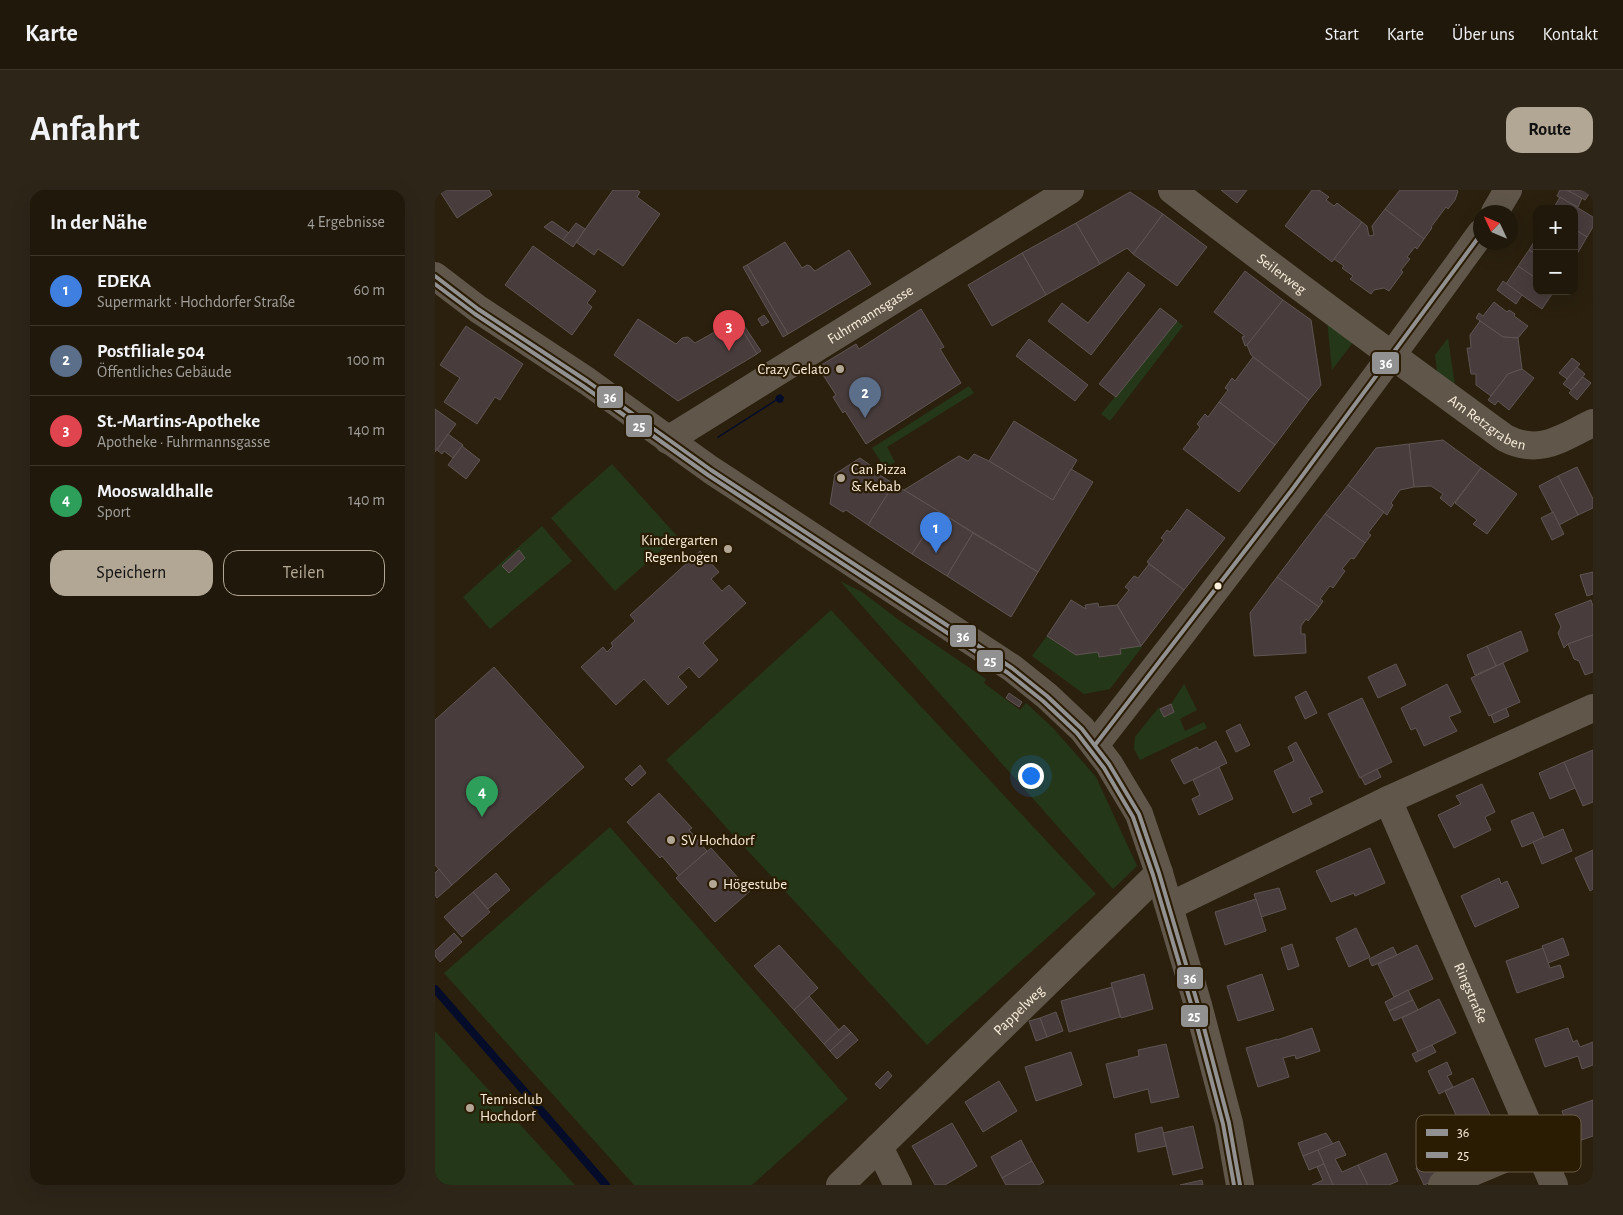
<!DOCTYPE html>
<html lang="de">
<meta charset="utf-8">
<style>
:root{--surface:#20180a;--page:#2d2518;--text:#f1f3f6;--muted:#a2a09c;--line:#3d372b;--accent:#b2a694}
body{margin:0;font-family:"Alegreya Sans",sans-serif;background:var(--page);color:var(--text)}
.controls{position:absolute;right:15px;top:15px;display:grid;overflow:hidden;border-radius:10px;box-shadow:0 5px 20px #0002}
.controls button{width:45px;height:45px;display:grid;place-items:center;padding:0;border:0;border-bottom:1px solid var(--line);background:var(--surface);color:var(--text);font:25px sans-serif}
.compass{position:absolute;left:1038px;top:15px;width:45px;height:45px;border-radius:50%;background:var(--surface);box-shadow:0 5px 20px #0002;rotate:314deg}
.you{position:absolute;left:595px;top:585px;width:18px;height:18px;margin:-12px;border:4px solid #fff;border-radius:50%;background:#1a73e8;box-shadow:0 0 0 8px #1a73e833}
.badge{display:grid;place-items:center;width:32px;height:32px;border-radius:50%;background:var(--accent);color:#fff;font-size:16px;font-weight:700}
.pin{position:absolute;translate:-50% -41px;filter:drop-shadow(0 1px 2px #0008)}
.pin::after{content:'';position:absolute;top:26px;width:18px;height:15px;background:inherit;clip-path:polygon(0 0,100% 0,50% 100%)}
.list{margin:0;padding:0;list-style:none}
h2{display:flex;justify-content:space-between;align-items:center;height:65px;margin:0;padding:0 20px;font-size:21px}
h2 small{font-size:16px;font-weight:400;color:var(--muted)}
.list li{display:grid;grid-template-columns:32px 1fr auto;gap:15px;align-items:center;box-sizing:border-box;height:70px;padding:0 20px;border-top:1px solid var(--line)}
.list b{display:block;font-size:19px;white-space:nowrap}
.list p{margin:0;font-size:16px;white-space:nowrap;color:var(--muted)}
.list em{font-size:16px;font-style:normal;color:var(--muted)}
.actions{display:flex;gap:10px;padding:15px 20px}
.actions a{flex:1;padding:11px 0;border:1px solid var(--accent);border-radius:15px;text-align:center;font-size:18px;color:var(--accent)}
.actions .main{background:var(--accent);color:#111}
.map{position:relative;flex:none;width:1158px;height:995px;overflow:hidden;border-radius:15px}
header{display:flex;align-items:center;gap:30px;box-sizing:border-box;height:70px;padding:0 25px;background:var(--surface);border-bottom:1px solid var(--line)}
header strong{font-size:24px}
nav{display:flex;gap:28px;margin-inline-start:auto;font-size:18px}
.intro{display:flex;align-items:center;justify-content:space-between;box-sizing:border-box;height:120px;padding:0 30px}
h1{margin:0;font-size:35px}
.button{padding:12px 22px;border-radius:15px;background:var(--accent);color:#111;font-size:18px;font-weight:700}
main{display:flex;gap:30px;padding:0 30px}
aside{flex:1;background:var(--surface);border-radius:15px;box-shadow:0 5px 20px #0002}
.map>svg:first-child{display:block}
.green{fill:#243718}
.water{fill:#040c2a}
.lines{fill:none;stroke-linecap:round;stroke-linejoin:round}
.stream{stroke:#040c2a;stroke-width:8}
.building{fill:#483c3c;stroke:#5f5553}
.street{stroke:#60574a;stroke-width:28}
.secondary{stroke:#60574a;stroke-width:28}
.bus-1-casing{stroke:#2a1b03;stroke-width:8}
.bus-2-casing{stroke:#2a1b03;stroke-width:8}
.bus-1{stroke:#929191;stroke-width:4}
.bus-2{stroke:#929191;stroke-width:4}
.poi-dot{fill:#b2a694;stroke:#2a1b03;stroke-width:2}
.bus-dot{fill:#fbeedc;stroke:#2a1b03;stroke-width:2}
.labels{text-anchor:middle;stroke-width:4.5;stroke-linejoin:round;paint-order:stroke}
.street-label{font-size:15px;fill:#fbeedc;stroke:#2a1b03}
.poi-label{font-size:15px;fill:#fbeedc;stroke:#2a1b03;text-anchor:start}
.key{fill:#2a1b03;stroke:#695a44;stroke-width:1}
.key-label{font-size:14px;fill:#fbeedc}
.line-badge{stroke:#2a1b03;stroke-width:2}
.badge-label{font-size:14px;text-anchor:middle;font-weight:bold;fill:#fff}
</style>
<header>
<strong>Karte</strong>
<nav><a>Start</a><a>Karte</a><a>Über uns</a><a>Kontakt</a></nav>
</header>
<div class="intro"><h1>Anfahrt</h1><a class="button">Route</a></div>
<main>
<aside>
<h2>In der Nähe<small>4 Ergebnisse</small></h2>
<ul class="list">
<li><span class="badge" style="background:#3f7fe0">1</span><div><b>EDEKA</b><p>Supermarkt · Hochdorfer Straße</p></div><em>60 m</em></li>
<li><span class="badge" style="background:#5c6f8a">2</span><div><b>Postfiliale 504</b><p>Öffentliches Gebäude</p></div><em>100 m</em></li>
<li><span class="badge" style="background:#e0444e">3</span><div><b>St.-Martins-Apotheke</b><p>Apotheke · Fuhrmannsgasse</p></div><em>140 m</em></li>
<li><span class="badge" style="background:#2e9e5b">4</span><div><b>Mooswaldhalle</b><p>Sport</p></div><em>140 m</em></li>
</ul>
<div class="actions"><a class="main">Speichern</a><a>Teilen</a></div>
</aside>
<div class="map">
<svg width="1158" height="995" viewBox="0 0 1158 995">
<rect width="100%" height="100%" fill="#2b200e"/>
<!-- green -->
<g class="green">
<polygon points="892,130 919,151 897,180"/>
<polygon points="742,131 748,136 675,231 666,224"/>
<polygon points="1013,148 1020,195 1002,181 1000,165"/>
<polygon points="534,196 539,203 452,257 460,272 450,278 437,258"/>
<polygon points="177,274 242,346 180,401 116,328"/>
<polygon points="107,336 137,371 55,439 28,407"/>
<polygon points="405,391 427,402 464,430 551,489 549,493 585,520 591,513 618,538 661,587 702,676 678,699"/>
<polygon points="396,420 661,704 492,855 290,636 231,570"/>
<polygon points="612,446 641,465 663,462 664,467 686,464 685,459 706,456 707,457 675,499 649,504 597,466"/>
<polygon points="749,494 762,520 745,529 750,541 769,532 772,538 705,570 699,559 700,547 724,517 729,527 739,522 736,514"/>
<polygon points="175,637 413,909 317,995 199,995 9,783"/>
<polygon points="0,841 140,995 0,995"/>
</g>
<!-- water -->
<polygon class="water" points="345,204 349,207 348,212 344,213 341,211 283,248 282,247 340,210 341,206"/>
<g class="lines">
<!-- stream -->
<polyline class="stream" points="0,799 171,995"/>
</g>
<!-- building -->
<g class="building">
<polygon points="4,0 54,0 57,5 22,28"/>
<polygon points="178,0 202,0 205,2 202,7 225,24 188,76 163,59 159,65 141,52"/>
<polygon points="786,0 812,0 802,13"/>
<polygon points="877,0 884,0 894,7 891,10 899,16 902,13 927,32 897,72 850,36"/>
<polygon points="965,0 1021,0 1023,1 1020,10 1013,19 1011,17 996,37 997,38 989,49 950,19"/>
<polygon points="1125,0 1132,0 1147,8 1143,17 1122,6"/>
<polygon points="1132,0 1154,0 1156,1 1150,10"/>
<polygon points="695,2 728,24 698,64 692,58 665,74 641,33"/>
<polygon points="1125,7 1158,27 1158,37 1152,47 1139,39 1139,19 1118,19"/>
<polygon points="950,19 989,49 982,59 980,57 972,67 975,69 966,80 968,82 954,101 949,98 939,100 936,104 915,89 918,86 907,78 909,76 899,69 927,32 932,36 934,46 939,45 937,36"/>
<polygon points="728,24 772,57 742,96 698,64"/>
<polygon points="117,31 134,43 128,50 109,37"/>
<polygon points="141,33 150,39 138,57 128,50"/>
<polygon points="641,33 665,74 611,105 587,63"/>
<polygon points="1139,39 1152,47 1142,64 1139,63"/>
<polygon points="1102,47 1102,65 1094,60"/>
<polygon points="350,52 367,78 372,75 375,76 380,81 414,60 436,94 353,144 312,75"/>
<polygon points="98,56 161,101 152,113 157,117 137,145 70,95"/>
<polygon points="1094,60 1102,65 1102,89 1083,76"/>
<polygon points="587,63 611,105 557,136 533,95"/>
<polygon points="312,75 353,144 348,147 308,77"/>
<polygon points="1083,76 1102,89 1102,101 1119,101 1107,119 1071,94"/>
<polygon points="810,81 848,110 812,155 810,156 807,147 810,146 779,122"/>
<polygon points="693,82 710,95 656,165 613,131 627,113 653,133"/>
<polygon points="1068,91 1087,105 1081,114 1062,100"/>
<polygon points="848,110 876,130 886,195 874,210 816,165 812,155"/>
<polygon points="1059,112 1072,122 1074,120 1080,124 1079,126 1093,136 1083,148 1068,147 1041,128 1044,123 1048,126"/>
<polygon points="725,118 742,131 681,207 664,194"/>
<polygon points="486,119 509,157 505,159 526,193 431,254 410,221 408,223 398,207 401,205 383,177 421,154 424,159"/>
<polygon points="329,125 334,132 327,136 323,129"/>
<polygon points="304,128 326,161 323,163 322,164 301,130"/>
<polygon points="203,129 241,154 247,148 253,147 260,153 301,130 322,164 243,211 179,165"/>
<polygon points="1045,131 1068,147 1083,148 1087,179 1073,184 1056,206 1041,195 1041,184 1036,184 1032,158 1036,158 1035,145"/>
<polygon points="31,136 88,174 65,210 60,207 42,234 9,212 25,188 5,175"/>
<polygon points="594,149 653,195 640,211 581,166"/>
<polygon points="818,167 874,210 840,255 784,212 793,200 790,198 797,188 800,191"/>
<polygon points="1137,168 1145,174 1132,189 1124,183"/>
<polygon points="1142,177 1150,184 1136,200 1128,194"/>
<polygon points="1087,179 1099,188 1074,220 1063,211 1060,215 1053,210 1073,184"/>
<polygon points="1148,187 1156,193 1142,210 1134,203"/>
<polygon points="784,212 840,255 804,302 748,259 765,237 762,234 770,224 773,227"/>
<polygon points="0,219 21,234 0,262"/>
<polygon points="579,231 642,270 618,310 554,271"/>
<polygon points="13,244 28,255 18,268 9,261 7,264 2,260"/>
<polygon points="1008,250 1046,278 1016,317 1005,308 1008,304 996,296 979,297 974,254"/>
<polygon points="974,254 979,297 965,300 956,313 958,315 952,325 913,295 941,258"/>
<polygon points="27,256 45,270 31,289 13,275"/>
<polygon points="539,264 554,271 618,310 636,279 658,292 603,382 469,300 524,266 533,271"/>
<polygon points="425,268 438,277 437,280 459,294 433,335 411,320 408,322 395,314 400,284"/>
<polygon points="1142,277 1158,309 1158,318 1143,325 1123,286"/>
<polygon points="1046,278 1082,304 1052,344 1038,334 1042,330 1020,313"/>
<polygon points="1123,286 1143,325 1124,335 1104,296"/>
<polygon points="459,294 505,322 477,364 433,335"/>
<polygon points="913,295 949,322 933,343 936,345 930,353 890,324"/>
<polygon points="752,319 790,348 749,400 712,372 729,350 726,348 732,340 735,342"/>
<polygon points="505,322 538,343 512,386 477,364"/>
<polygon points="1118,322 1129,344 1117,350 1106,328"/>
<polygon points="890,324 930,353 919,369 916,368 907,379 910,381 898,398 895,396 885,409 888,411 884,417 842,387"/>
<polygon points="538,343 603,382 576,427 512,386"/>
<polygon points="84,360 90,368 74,383 67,376"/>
<polygon points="265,361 284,382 276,389 287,401 294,395 311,413 268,453 283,470 264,488 254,477 243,487 252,497 233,515 209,489 181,515 146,477 168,457 172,462 178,456 176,453 200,431 195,425"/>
<polygon points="714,374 749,400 706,456 682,415 694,400 690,397 699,386 703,388"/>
<polygon points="1158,382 1158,404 1152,406 1145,385"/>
<polygon points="842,387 884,417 873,431 871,429 866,436 866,444 870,444 871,463 819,466 815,423"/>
<polygon points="636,410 651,419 650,415 663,413 664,417 682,415 706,456 685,459 686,464 664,467 663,462 641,465 612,446"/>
<polygon points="1156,410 1158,416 1158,445 1133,454 1129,458 1123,443 1126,437 1120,424"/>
<polygon points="1086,441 1093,461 1061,476 1052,456"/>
<polygon points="1158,445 1158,482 1150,485 1144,471 1139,469 1133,454"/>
<polygon points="1052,456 1061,476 1040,485 1032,465"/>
<polygon points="1068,473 1085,512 1054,526 1036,488"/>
<polygon points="961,474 971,495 943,508 933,487"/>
<polygon points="59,477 149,577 17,695 0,675 0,530"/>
<polygon points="1012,494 1026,522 1014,527 1022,541 989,556 981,538 976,540 966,518"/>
<polygon points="871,501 882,523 870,529 860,507"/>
<polygon points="574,503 587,512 584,517 571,508"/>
<polygon points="927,508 957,572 925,588 893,524"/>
<polygon points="736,514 739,522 729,527 725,519"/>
<polygon points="1071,518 1074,526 1059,533 1056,525"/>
<polygon points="805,534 815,555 801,562 791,541"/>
<polygon points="781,551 792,573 749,594 736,570 762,557 764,560"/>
<polygon points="861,552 888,602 874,608 877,614 858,623 839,581 859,571 853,557"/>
<polygon points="1158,560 1158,612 1148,616 1129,572"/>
<polygon points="1129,572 1140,598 1115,609 1104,583"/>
<polygon points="205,575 211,583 197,596 190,589"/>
<polygon points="784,577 798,609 764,625 757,609 765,605 758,590"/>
<polygon points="942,579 946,587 930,595 926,587"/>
<polygon points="1047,594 1060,622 1050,627 1056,640 1019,658 1003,625 1026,614 1021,606"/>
<polygon points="224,603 257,638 254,640 272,661 244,686 227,666 225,668 192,632"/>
<polygon points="1098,622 1109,648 1087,657 1076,631"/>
<polygon points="1128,639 1137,661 1107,674 1098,652"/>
<polygon points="276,658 315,701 280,732 241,688"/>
<polygon points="935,658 950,693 920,706 919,703 896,712 881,681"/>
<polygon points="1158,660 1158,699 1155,701 1140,668"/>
<polygon points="4,679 17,695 2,708 0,705 0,683"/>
<polygon points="61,683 75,700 53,719 38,702"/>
<polygon points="1064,688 1066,694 1072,691 1084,717 1040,737 1026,706"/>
<polygon points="844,698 851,719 826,727 819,704"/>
<polygon points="38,702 55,722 27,747 9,727"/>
<polygon points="821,709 831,741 790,755 780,722"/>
<polygon points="921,738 935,767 914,777 901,748"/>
<polygon points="19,743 27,752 5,772 0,766 0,761"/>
<polygon points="1128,748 1134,765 1113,773 1107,756"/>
<polygon points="857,754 864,776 853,780 846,758"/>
<polygon points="344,755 383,798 359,820 319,776"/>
<polygon points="982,755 998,789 959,807 943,774"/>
<polygon points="958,757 962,765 937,776 934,769"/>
<polygon points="1108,758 1115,778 1125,775 1129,787 1082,803 1071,771"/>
<polygon points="709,784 718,819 686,828 676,793"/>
<polygon points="827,784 839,820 803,831 792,796"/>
<polygon points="677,797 685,827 634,842 626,811"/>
<polygon points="973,800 978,810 954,821 950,812"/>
<polygon points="374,806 404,840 389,854 359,820"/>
<polygon points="1004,809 1021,843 983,862 967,828"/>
<polygon points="978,810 983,820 959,831 954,821"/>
<polygon points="621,822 628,841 612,847 605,828"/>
<polygon points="605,828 612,847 601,851 594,831"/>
<polygon points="409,835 416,842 395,861 389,854"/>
<polygon points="877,838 885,861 861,869 860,865 848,868 854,887 823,897 811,858 842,849 842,850"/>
<polygon points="1133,838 1138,852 1142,850 1145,857 1158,852 1158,875 1147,879 1143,866 1110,877 1100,849"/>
<polygon points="416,842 423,850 402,869 395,861"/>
<polygon points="731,854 744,907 716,913 713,899 679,908 671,874 704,866 703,860"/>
<polygon points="997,855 1001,862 981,872 977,864"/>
<polygon points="636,862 647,895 601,911 590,877"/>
<polygon points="1012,872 1017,884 1012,886 1018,897 1004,904 993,881"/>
<polygon points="453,881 457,886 445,899 440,894"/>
<polygon points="1038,888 1055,925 1027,938 1010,901"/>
<polygon points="564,891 582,921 548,942 530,912"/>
<polygon points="1158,910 1158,946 1138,953 1127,921"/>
<polygon points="517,933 542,976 510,995 500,995 477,956"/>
<polygon points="758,936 768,978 738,985 728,943"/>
<polygon points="727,937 731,956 703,962 700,944"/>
<polygon points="891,943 898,954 868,966 863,953"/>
<polygon points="586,950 597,971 567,988 556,967"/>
<polygon points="904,951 911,965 900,969 907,982 923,975 933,995 898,995 883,960"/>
<polygon points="883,960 889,974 874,980 868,966"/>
<polygon points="951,963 963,991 954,995 933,995 923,975"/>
<polygon points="998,970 1006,988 989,995 981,978"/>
<polygon points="597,971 609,992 604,995 571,995 567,988"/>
<polygon points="889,974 898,995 877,995 888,990 882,977"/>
<polygon points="767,990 768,995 745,995"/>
</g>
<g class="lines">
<!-- street -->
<g class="street">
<path id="s1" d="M737,0C846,85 958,166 1070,248C1105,266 1126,248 1158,233"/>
<polyline points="1060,22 1073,0"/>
<path id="s2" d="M233,250L635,0"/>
<path d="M660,555C792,387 921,216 1046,43"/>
<path id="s3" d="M953,610L1119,995"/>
<polyline points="735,716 953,610 1158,518"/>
<polyline points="444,957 463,995"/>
<path id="s4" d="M405,995L724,683"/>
<polyline points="1007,995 1102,955"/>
</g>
<!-- secondary -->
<polyline class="secondary" points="0,86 43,119 152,191 276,280 577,478 612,506 647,539 674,574 704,624 724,683 763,815 794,933 805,995"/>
<defs>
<g id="bus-1">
<polyline points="0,86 43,119 152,191 276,280 577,478 612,506 647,539 674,574 704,624 724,683 763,815 794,933 805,995"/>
<polyline points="660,555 856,301 1046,44"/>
</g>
<polyline id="bus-2" points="0,94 40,124 148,196 273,285 573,483 608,511 642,543 669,578 698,627 718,685 757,817 788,934 799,995"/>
</defs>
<!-- bus-1 casing -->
<use href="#bus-1" class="bus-1-casing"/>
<!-- bus-2 casing -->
<use href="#bus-2" class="bus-2-casing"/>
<!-- bus-1 -->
<use href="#bus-1" class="bus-1"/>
<!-- bus-2 -->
<use href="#bus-2" class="bus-2"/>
</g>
<!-- markers -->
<g class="poi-dot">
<circle cx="405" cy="179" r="5"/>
<circle cx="406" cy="288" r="5"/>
<circle cx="293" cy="359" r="5"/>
<circle cx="236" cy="650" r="5"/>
<circle cx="278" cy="694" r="5"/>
<circle cx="35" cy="918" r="5"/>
</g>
<circle class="bus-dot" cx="783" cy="396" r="4.5"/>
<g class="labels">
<!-- street labels -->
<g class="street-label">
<text dy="5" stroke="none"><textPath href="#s1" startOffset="138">Seilerweg</textPath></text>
<text dy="5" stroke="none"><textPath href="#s2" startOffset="238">Fuhrmannsgasse</textPath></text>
<text dy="5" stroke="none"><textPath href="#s1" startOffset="392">Am Retzgraben</textPath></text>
<text dy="5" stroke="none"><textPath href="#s3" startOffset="210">Ringstraße</textPath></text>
<text dy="5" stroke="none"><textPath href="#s4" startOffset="250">Pappelweg</textPath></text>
</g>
<!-- poi labels -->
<g class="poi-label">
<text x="395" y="184" text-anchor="end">Crazy Gelato</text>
<text x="416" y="284">Can Pizza<tspan x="416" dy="17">&amp; Kebab</tspan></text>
<text x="283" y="355" text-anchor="end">Kindergarten<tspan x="283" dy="17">Regenbogen</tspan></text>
<text x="246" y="655">SV Hochdorf</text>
<text x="288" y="699">Högestube</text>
<text x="45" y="914">Tennisclub<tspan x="45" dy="17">Hochdorf</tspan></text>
</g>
</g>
<!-- legend -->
<rect x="981" y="925" width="165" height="57" rx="8" class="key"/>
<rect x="991" y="939" width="22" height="7" fill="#929191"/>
<rect x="991" y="962" width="22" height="6" fill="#929191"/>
<g class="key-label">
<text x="1022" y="947">36</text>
<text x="1022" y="970">25</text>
</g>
<g class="line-badge">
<rect x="936" y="161" width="29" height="24" rx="5" fill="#929191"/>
<rect x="161" y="195" width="28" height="24" rx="5" fill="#929191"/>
<rect x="190" y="224" width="28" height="24" rx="5" fill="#929191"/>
<rect x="514" y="434" width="28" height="24" rx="5" fill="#929191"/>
<rect x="541" y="459" width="28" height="24" rx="5" fill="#929191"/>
<rect x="741" y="776" width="28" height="24" rx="5" fill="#929191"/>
<rect x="745" y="814" width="29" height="24" rx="5" fill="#929191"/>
</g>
<g class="badge-label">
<text x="951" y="178">36</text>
<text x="175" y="212">36</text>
<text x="204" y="241">25</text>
<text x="528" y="451">36</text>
<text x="555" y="476">25</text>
<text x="755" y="793">36</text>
<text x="759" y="831">25</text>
</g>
</svg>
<div class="controls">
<button>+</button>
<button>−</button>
</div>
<svg class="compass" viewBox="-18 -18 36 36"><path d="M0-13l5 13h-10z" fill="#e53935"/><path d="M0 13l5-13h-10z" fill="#a2a09c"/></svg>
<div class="you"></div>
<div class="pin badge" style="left:501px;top:363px;background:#3f7fe0">1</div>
<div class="pin badge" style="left:430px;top:228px;background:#5c6f8a">2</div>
<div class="pin badge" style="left:294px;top:161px;background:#e0444e">3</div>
<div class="pin badge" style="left:47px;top:627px;background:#2e9e5b">4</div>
</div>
</main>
